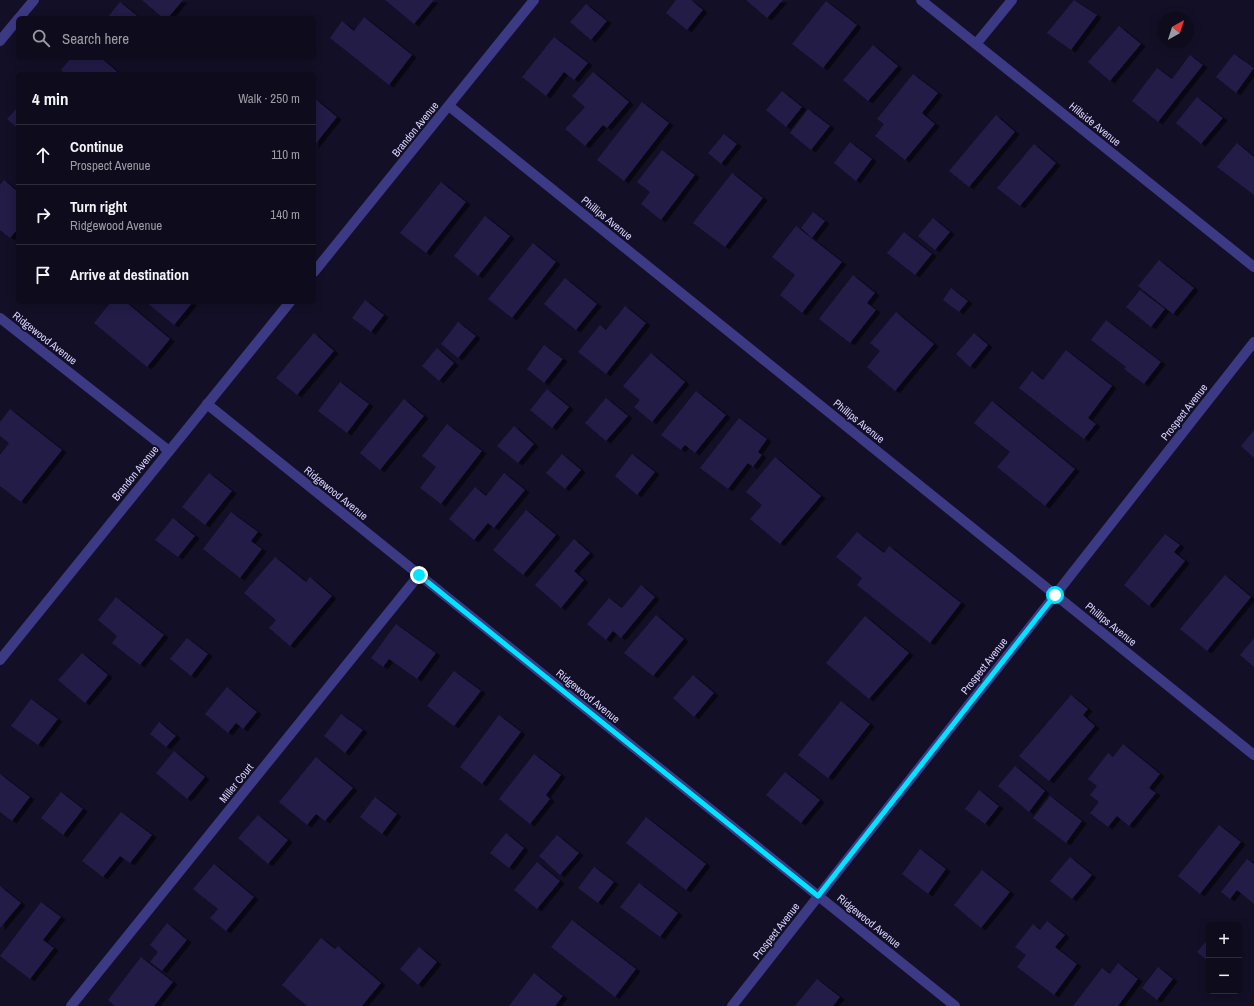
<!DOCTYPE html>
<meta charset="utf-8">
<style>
:root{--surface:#0e0b1c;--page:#1c1929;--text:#f1f3f6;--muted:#9b9ba3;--line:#2e2b3b}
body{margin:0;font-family:"Archivo Narrow",sans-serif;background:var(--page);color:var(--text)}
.controls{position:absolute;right:12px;bottom:12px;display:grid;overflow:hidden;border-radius:6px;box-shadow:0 2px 10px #0003}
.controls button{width:36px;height:36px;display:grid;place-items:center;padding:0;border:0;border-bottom:1px solid var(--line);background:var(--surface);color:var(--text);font:20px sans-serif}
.compass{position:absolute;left:1158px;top:12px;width:36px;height:36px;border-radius:50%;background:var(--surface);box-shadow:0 2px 10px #0003;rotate:39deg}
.stop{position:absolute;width:12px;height:12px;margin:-9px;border:3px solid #00e5ff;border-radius:50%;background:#fff}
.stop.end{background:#00e5ff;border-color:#fff;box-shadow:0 1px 4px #0008}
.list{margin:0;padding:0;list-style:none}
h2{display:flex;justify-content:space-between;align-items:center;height:52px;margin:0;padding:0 16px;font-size:17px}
h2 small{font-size:13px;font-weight:400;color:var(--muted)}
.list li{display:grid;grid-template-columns:26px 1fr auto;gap:12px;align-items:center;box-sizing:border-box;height:60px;padding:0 16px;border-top:1px solid var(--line)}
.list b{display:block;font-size:15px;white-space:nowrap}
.list p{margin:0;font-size:13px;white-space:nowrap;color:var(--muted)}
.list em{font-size:13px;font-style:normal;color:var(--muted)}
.icon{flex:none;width:22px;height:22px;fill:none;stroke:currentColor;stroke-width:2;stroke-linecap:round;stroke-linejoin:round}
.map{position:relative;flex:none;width:1254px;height:1006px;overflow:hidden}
.search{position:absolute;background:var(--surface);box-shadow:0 2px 10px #0003;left:16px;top:16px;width:300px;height:44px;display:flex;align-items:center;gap:10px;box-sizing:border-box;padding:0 14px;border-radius:6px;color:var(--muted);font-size:15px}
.panel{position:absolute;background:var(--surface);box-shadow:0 2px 10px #0003;left:16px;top:72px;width:300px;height:232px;border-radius:6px}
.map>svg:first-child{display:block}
.building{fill:#241b47;filter:url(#shadow)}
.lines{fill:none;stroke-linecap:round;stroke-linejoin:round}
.street{stroke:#3d3a85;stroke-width:10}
.route{stroke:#00e5ff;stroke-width:5}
.labels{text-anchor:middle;stroke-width:4;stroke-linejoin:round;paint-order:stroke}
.street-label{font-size:11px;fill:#d9d4ff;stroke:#130f26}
</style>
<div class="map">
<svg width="1254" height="1006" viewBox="0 0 1254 1006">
<defs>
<filter id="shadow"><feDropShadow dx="4.5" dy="2.5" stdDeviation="0" flood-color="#0009"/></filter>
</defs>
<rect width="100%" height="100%" fill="#130f26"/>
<!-- building -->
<g class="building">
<polygon points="142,0 183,0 168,18 163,18"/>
<polygon points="385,0 434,0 414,24"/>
<polygon points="676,0 691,0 703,10 687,30 666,13"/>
<polygon points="746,0 783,0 767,18"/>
<polygon points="1074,0 1097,15 1071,50 1047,33"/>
<polygon points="826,1 857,25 823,68 792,44"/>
<polygon points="120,2 140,18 107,18"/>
<polygon points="586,4 607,21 591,40 570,22"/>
<polygon points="364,17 412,55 389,85 330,38 342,21 354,31"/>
<polygon points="1119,26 1141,44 1110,81 1088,62"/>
<polygon points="554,37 588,63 574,80 564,72 546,96 522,77"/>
<polygon points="873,45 898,66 868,101 843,80"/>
<polygon points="1234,54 1254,68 1236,93 1216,77"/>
<polygon points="1190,55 1203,65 1158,122 1132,101 1157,68 1172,79"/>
<polygon points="71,58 101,58 120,74 65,74 61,70"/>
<polygon points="593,72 629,102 607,128 603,125 585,146 565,129 585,107 572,96"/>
<polygon points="913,74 938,93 922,113 935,124 905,160 875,136 884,124 877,119"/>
<polygon points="782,91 802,107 786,127 766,110"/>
<polygon points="1197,97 1223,118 1201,144 1176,123"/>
<polygon points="314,98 337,117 314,146"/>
<polygon points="642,102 669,123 624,181 597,160"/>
<polygon points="18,107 18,129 7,119"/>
<polygon points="808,109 830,126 811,150 790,133"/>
<polygon points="996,115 1015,132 969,187 949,171"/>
<polygon points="724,134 737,144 721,164 708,153"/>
<polygon points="850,142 872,159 856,181 834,163"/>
<polygon points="1237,143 1254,157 1254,195 1217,167"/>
<polygon points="1034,144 1056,163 1020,206 997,188"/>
<polygon points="662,150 695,175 661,220 641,204 650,192 637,182"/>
<polygon points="732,173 763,198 725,247 693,223"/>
<polygon points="4,180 18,192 18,229 10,238 0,230 0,185"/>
<polygon points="441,182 466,202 426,253 400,233"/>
<polygon points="813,212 825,221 812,238 801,228"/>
<polygon points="485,216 510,236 478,276 454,256"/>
<polygon points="933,218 950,232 935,250 918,236"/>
<polygon points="796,226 842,262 802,313 780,295 795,275 772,257"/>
<polygon points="904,232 932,254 915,275 887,253"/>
<polygon points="533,243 556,262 512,318 488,299"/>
<polygon points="1159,260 1194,288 1173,314 1138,286"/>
<polygon points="853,275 875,293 867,303 876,310 850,343 819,319"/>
<polygon points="565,278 597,304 576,330 544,304"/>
<polygon points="951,288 968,301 959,312 943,300"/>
<polygon points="1140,290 1165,309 1151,327 1126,307"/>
<polygon points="365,300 384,315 371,332 352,318"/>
<polygon points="111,302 126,302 170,339 147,367 94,323"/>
<polygon points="146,302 193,302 174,325"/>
<polygon points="625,306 646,323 606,374 578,352 600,325 606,330"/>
<polygon points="896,312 934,344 895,391 867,367 880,351 870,343"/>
<polygon points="1106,320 1161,362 1144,384 1124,369 1126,367 1091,340"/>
<polygon points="458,322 476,336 458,358 441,344"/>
<polygon points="314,333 334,351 297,395 276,378"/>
<polygon points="974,333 988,345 970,367 956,354"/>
<polygon points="544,345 563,359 544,383 527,369"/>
<polygon points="437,348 454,363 439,381 422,366"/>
<polygon points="1066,350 1112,386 1088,418 1096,424 1084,439 1019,388 1032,371 1043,380"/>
<polygon points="651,353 685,382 652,422 634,407 640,400 623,386"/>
<polygon points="340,382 369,404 347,433 318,411"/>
<polygon points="547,389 569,407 552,428 530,410"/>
<polygon points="696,391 726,415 695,453 685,445 681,450 661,435"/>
<polygon points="606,398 628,416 606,441 585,423"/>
<polygon points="404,399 424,416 380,470 360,453"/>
<polygon points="992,401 1075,469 1045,506 997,467 1010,452 974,423"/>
<polygon points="10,409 62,450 21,502 0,486 0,455 9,443 0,436 0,422"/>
<polygon points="739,418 767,439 758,452 762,455 753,467 748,463 728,489 700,468"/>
<polygon points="447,424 482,451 441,504 420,488 436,467 422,456"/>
<polygon points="514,426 534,444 518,463 497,446"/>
<polygon points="1254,430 1254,458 1241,446"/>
<polygon points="562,454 581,470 565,489 546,473"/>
<polygon points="632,454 655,472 637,495 615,476"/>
<polygon points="775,457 821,496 780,544 750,519 762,505 746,492"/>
<polygon points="209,473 232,491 205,525 182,507"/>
<polygon points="504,473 525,490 494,528 488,523 474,540 449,519 475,487 486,496"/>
<polygon points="526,510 556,535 523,575 493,550"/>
<polygon points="231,512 258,532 251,541 262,549 240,578 203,549"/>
<polygon points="173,518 195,536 178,557 155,540"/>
<polygon points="857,532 884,553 889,546 961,603 930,643 857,585 862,578 836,557"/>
<polygon points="1165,534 1180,545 1174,552 1185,561 1149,606 1124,585"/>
<polygon points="574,539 590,553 574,571 584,580 561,608 535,585"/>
<polygon points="275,557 306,582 310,577 332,596 290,646 269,628 276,620 244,593"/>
<polygon points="1225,575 1251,597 1207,651 1180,629"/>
<polygon points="641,585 655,597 621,638 613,631 606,640 587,624 609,598 622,608"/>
<polygon points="116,597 164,635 140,665 112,643 117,636 98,620"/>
<polygon points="656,615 684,639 653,676 624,653"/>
<polygon points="865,616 909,653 869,699 826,663"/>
<polygon points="396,624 436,653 417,679 389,659 383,667 371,658"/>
<polygon points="187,638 208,654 191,676 170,659"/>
<polygon points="1254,638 1254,667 1240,655"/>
<polygon points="82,653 108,675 85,703 58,680"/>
<polygon points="454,671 481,691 454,726 427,706"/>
<polygon points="693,675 714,693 694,717 673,698"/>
<polygon points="227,687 257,712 243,729 236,723 228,733 205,714"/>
<polygon points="1071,695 1088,709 1083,715 1095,726 1049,781 1019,756"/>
<polygon points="31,699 58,719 38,745 11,726"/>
<polygon points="841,701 870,724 828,778 798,755"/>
<polygon points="341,714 363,730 345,753 324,736"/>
<polygon points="499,715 521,732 482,784 460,767"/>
<polygon points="159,722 176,736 166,747 150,734"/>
<polygon points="1123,744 1160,774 1149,788 1156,793 1129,826 1117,816 1108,827 1090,813 1099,802 1090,795 1097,786 1088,779 1108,753 1113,757"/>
<polygon points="174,751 205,777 187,799 156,773"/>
<polygon points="534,754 561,775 546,795 550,799 530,824 499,799"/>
<polygon points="316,757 353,788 325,821 316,814 307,825 279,802"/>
<polygon points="1015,766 1045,791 1029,812 998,786"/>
<polygon points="785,772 820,800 801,823 766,795"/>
<polygon points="0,774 30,797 12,821 0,812"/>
<polygon points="979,790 999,806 985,824 965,809"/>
<polygon points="61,792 83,809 63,835 41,818"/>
<polygon points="1050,796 1082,821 1066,843 1033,818"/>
<polygon points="375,797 397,814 382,834 360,817"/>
<polygon points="121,812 152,835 130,863 120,856 103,877 82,861"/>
<polygon points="258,815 288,840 268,864 238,838"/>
<polygon points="646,817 706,864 686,890 626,843"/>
<polygon points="1219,825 1241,842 1200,894 1178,876"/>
<polygon points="506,833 524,848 509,868 490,853"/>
<polygon points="557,835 579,853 560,875 539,856"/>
<polygon points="920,849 946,869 928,894 902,874"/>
<polygon points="1070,857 1092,875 1072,899 1050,881"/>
<polygon points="1247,859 1254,864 1254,904 1237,890 1230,899 1221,892"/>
<polygon points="537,862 560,881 537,909 514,890"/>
<polygon points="214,864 254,897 226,931 210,918 218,909 193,889"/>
<polygon points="594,867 614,882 598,903 578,888"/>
<polygon points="982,870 1010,892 981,928 954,905"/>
<polygon points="639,883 678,913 660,937 620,907"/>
<polygon points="0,886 21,903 0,928"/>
<polygon points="41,902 61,917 43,940 54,948 30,979 0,956"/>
<polygon points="572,920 636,969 615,997 551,947"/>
<polygon points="1047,921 1065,935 1055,947 1077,964 1054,995 1017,967 1026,955 1015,947 1033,924 1040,930"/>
<polygon points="167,923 187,940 162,971 150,962 158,952 150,945"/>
<polygon points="321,938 335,949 338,946 381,983 362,1006 307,1006 282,985"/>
<polygon points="1209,938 1209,962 1197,952"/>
<polygon points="419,947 437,962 418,985 400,969"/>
<polygon points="141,957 173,982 154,1006 115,1006 108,1000"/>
<polygon points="1118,963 1138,979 1118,1006 1073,1006 1102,968 1110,974"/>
<polygon points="1158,967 1173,979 1157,1000 1142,988"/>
<polygon points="534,973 563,996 555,1006 509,1006"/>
<polygon points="817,979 840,997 833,1006 795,1006"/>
</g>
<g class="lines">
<!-- street -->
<g class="street">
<polyline points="921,0 1254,267"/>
<polyline points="19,18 34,0"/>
<polyline points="0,41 18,19"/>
<polyline points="976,44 1012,0"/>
<polyline points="449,106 1254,755"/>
<polyline points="314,272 534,0"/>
<polyline points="0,318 169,451"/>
<polyline points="207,404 955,1006"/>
<polyline points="0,660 290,302"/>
<polyline points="71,1006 419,575"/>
<polyline points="732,1006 1254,342"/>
</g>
</g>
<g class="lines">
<!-- route -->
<polyline class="route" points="419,575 818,896 1055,595"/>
</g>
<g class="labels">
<!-- street labels -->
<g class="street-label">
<text transform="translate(1095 124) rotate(39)" y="4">Hillside Avenue</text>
<text transform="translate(415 129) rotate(-51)" y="4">Brandon Avenue</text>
<text transform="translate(607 218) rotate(39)" y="4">Phillips Avenue</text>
<text transform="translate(45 338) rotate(38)" y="4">Ridgewood Avenue</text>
<text transform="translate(1184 412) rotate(-52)" y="4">Prospect Avenue</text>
<text transform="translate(859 421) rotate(39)" y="4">Phillips Avenue</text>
<text transform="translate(135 473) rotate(-51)" y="4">Brandon Avenue</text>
<text transform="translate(336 493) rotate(39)" y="4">Ridgewood Avenue</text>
<text transform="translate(1111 624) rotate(39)" y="4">Phillips Avenue</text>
<text transform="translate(984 666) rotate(-52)" y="4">Prospect Avenue</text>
<text transform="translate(588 696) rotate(39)" y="4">Ridgewood Avenue</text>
<text transform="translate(236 783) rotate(-51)" y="4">Miller Court</text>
<text transform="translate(869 921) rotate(39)" y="4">Ridgewood Avenue</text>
<text transform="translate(776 931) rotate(-52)" y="4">Prospect Avenue</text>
</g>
</g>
</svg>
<div class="controls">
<button>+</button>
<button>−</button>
</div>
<svg class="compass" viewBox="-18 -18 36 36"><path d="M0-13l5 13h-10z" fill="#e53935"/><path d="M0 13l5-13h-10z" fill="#9b9ba3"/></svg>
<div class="stop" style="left:1055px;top:595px"></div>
<div class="stop end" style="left:419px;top:575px"></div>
<div class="search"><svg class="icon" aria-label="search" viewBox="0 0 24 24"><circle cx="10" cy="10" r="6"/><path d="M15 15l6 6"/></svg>Search here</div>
<section class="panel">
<h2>4 min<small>Walk · 250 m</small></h2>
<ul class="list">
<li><svg class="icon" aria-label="ahead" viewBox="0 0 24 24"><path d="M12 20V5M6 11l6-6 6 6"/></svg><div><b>Continue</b><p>Prospect Avenue</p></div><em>110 m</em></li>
<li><svg class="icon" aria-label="right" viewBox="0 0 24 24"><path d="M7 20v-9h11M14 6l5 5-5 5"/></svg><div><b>Turn right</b><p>Ridgewood Avenue</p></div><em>140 m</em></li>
<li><svg class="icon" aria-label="arrive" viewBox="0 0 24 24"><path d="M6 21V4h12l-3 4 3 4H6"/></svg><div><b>Arrive at destination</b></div></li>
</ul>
</section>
</div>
